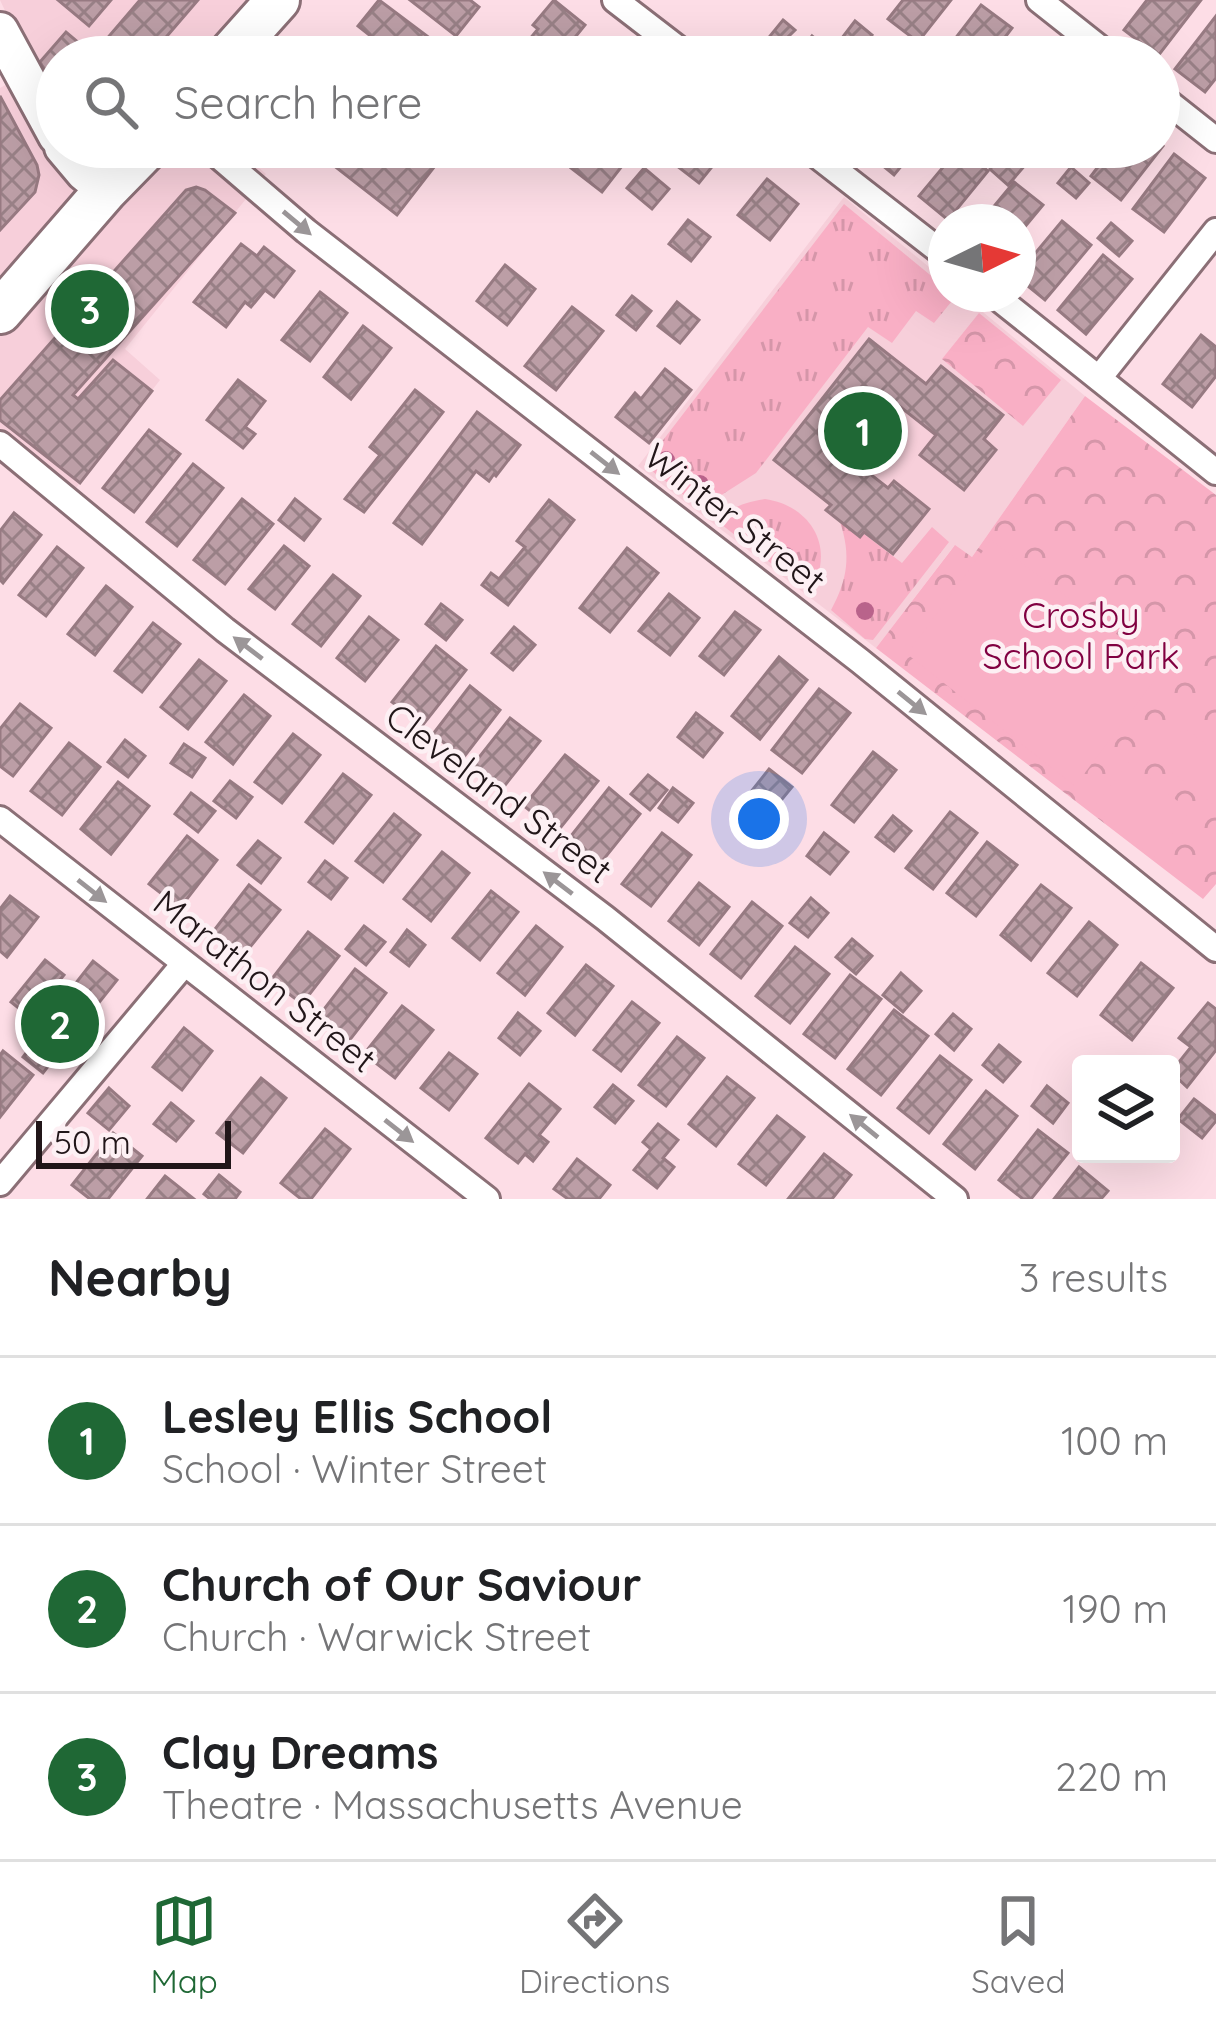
<!DOCTYPE html>
<meta charset="utf-8">
<style>
:root{--surface:#fff;--page:#f6f6f6;--text:#202124;--muted:#757577;--line:#e0e0e0;--accent:#1f6835}
body{margin:0;font-family:Quicksand,sans-serif;background:var(--page);color:var(--text)}
.controls{position:absolute;right:36px;bottom:36px;display:grid;overflow:hidden;border-radius:12px;box-shadow:0 12px 48px #0002}
.controls button{width:108px;height:108px;display:grid;place-items:center;padding:0;border:0;border-bottom:3px solid var(--line);background:var(--surface);color:var(--text);font:60px sans-serif}
.compass{position:absolute;left:928px;top:204px;width:108px;height:108px;border-radius:50%;background:var(--surface);box-shadow:0 12px 48px #0002;rotate:85deg}
.scale{position:absolute;left:36px;bottom:30px;width:195px;box-sizing:border-box;padding-left:12px;border:6px solid #211619;border-top:0;font-size:33px;line-height:42px;white-space:nowrap;color:#211619;-webkit-text-stroke:9px #fdf0f4;paint-order:stroke}
.you{position:absolute;left:759px;top:819px;width:42px;height:42px;margin:-30px;border:9px solid #fff;border-radius:50%;background:#1a73e8;box-shadow:0 0 0 18px #1a73e833}
.badge{display:grid;place-items:center;width:78px;height:78px;border-radius:50%;background:var(--accent);color:#fff;font-size:39px;font-weight:700}
.pin{position:absolute;translate:-50% -50%;border:6px solid #fff;box-shadow:0 3px 12px #0006}
.list{margin:0;padding:0;list-style:none}
h2{display:flex;justify-content:space-between;align-items:center;height:156px;margin:0;padding:0 48px;font-size:51px}
h2 small{font-size:39px;font-weight:400;color:var(--muted)}
.list li{display:grid;grid-template-columns:78px 1fr auto;gap:36px;align-items:center;box-sizing:border-box;height:168px;padding:0 48px;border-top:3px solid var(--line)}
.list b{display:block;font-size:45px;white-space:nowrap}
.list p{margin:0;font-size:39px;white-space:nowrap;color:var(--muted)}
.list em{font-size:39px;font-style:normal;color:var(--muted)}
.icon{flex:none;width:66px;height:66px;fill:none;stroke:currentColor;stroke-width:2;stroke-linecap:round;stroke-linejoin:round}
.map{position:relative;flex:none;width:1216px;height:1199px;overflow:hidden}
.search{position:absolute;background:var(--surface);box-shadow:0 12px 48px #0002;left:36px;right:36px;top:36px;height:132px;display:flex;align-items:center;gap:30px;box-sizing:border-box;padding:0 42px;border-radius:66px;color:var(--muted);font-size:45px}
.sheet{height:660px;background:var(--surface)}
nav{display:flex;justify-content:space-around;align-items:center;box-sizing:border-box;height:168px;border-top:3px solid var(--line);background:var(--surface);font-size:33px;color:var(--muted)}
nav a{display:grid;justify-items:center;gap:6px}
nav .on{color:var(--accent)}
.map>svg:first-child{display:block}
.built{fill:#f7cfda}
.grass{fill:url(#grass-tufts)}
.park{fill:url(#park-crowns)}
.pitch{fill:#f9afc5}
.building{fill:url(#building-cross-hatch);stroke:#977a82;stroke-width:3}
.lines{fill:none;stroke-linecap:round;stroke-linejoin:round}
.minor-casing{stroke:#8b6f76;stroke-width:30}
.secondary-casing{stroke:#8b6f76;stroke-width:42}
.trunk-casing{stroke:#8b6f76;stroke-width:48}
.minor{stroke:#fff;stroke-width:24}
.secondary{stroke:#fff;stroke-width:36}
.trunk{stroke:#fff;stroke-width:42}
.tree{fill:#b9638b}
.oneway{fill:#9b9698}
.labels{text-anchor:middle;stroke-width:9;stroke-linejoin:round;paint-order:stroke}
.street-label{font-size:36px;fill:#211619;stroke:#fdf0f4}
.park-label{font-size:36px;fill:#810041;stroke:#fdf0f4}
</style>
<div class="map">
<svg width="1216" height="1199" viewBox="0 0 1216 1199">
<defs>
<pattern id="grass-tufts" width="24" height="20" patternUnits="userSpaceOnUse" patternTransform="scale(3)"><rect width="24" height="20" fill="#f9afc5"/><path d="M3 7l-1-3M5 7V3M7 7l1-3M15 17l-1-3M17 17v-4M19 17l1-3" fill="none" stroke="#d596a9"/></pattern>
<pattern id="park-crowns" width="20" height="18" patternUnits="userSpaceOnUse" patternTransform="scale(3)"><rect width="20" height="18" fill="#f9afc5"/><path d="M2 6a3 3 0 1 1 6 0M12 15a3 3 0 1 1 6 0" fill="none" stroke="#d596a9"/></pattern>
<pattern id="building-cross-hatch" width="8" height="8" patternUnits="userSpaceOnUse" patternTransform="scale(3)"><rect width="8" height="8" fill="#bc9ea6"/><path d="M0 0l8 8M0 8l8-8" fill="none" stroke="#988086"/></pattern>
</defs>
<rect width="100%" height="100%" fill="#fddde6"/>
<!-- built -->
<g class="built">
<polygon points="0,0 264,0 213,57 57,57 57,147 235,147 266,174 125,349 160,380 73,492 16,445 0,465 0,88 33,70"/>
<polygon points="844,197 946,281 946,294 961,294 1085,396 972,557 954,546 876,648 638,466"/>
</g>
<!-- grass -->
<g class="grass">
<polygon points="844,204 946,288 946,294 956,296 934,323 916,311 892,343 868,327 756,473 701,508 644,465"/>
<path d="M765,499C813,506 837,551 809,593L717,521C731,507 745,502 765,499Z"/>
<path d="M840,522L860,538L864,534L902,563L932,527L949,542L873,640L865,639L831,610C848,579 851,555 840,522Z"/>
</g>
<!-- park -->
<g class="park">
<polygon points="979,313 1061,380 1023,426 942,359"/>
<polygon points="1085,396 1216,495 1216,884 1203,899 876,648 955,545 972,557"/>
</g>
<!-- pitch -->
<g class="pitch">
<polygon points="991,540 1163,669 1075,786 907,654"/>
<polygon points="1184,727 1216,752 1216,807 1158,761"/>
<polygon points="1129,762 1190,811 1154,857 1093,808"/>
</g>
<!-- building -->
<g class="building">
<polygon points="58,0 111,0 89,26"/>
<polygon points="140,0 198,0 149,57 57,57 57,93 40,62 66,32 93,55"/>
<polygon points="379,0 435,42 424,57 397,57 358,26"/>
<polygon points="410,0 470,0 479,7 456,36"/>
<polygon points="554,0 585,25 559,57 515,57 538,29 533,25"/>
<polygon points="903,0 951,0 918,42 888,19"/>
<polygon points="1147,0 1201,0 1158,56 1124,30"/>
<polygon points="981,5 1012,28 990,57 941,57"/>
<polygon points="1216,16 1216,78 1205,92 1175,69"/>
<polygon points="783,20 795,30 789,36 803,48 812,36 830,51 825,57 763,57 757,52"/>
<polygon points="855,21 872,35 860,51 842,38"/>
<polygon points="0,96 37,165 39,175 35,192 0,230"/>
<polygon points="1159,143 1163,146 1121,200 1091,176 1113,147 1159,147"/>
<polygon points="310,147 419,147 438,162 397,215"/>
<polygon points="587,147 620,147 611,158 622,166 602,192 571,168"/>
<polygon points="678,147 726,147 727,148 699,183 668,159"/>
<polygon points="860,147 917,147 894,175"/>
<polygon points="1009,147 1027,163 1008,185 990,169"/>
<polygon points="959,148 988,171 948,220 919,196"/>
<polygon points="1174,154 1205,178 1164,232 1133,209"/>
<polygon points="1071,167 1089,183 1076,198 1058,183"/>
<polygon points="644,168 669,189 652,209 627,188"/>
<polygon points="767,179 798,204 770,240 738,215"/>
<polygon points="1014,182 1043,205 1018,235 1018,222 981,222"/>
<polygon points="196,187 205,190 235,213 73,395 78,399 113,360 152,391 80,483 0,420 0,400 186,190"/>
<polygon points="688,220 710,237 691,261 669,244"/>
<polygon points="1062,221 1091,245 1045,300 1018,278 1018,274"/>
<polygon points="1111,223 1132,241 1119,256 1098,238"/>
<polygon points="241,244 257,256 264,247 294,271 274,297 265,290 251,307 245,302 226,327 194,302"/>
<polygon points="1103,255 1132,279 1086,334 1058,310"/>
<polygon points="505,265 535,289 507,325 477,301"/>
<polygon points="320,292 347,313 310,361 282,340"/>
<polygon points="632,296 651,311 636,330 617,315"/>
<polygon points="677,302 699,320 680,343 658,326"/>
<polygon points="572,307 603,331 556,390 525,366"/>
<polygon points="363,326 391,348 351,399 324,377"/>
<polygon points="1201,335 1216,347 1216,376 1192,407 1163,384"/>
<polygon points="869,339 926,384 941,366 1003,415 984,439 996,450 964,490 920,455 936,435 888,397 876,412 904,434 882,462 854,440 843,453 888,488 894,481 929,509 893,554 864,532 860,537 826,510 831,505 774,460"/>
<polygon points="665,369 691,390 649,443 616,417 635,393 641,399"/>
<polygon points="238,380 265,401 245,427 255,434 243,448 207,420"/>
<polygon points="415,390 443,412 364,512 345,499 380,455 370,447"/>
<polygon points="477,412 520,445 496,476 494,474 489,481 476,471 422,544 394,523"/>
<polygon points="149,430 180,454 134,512 103,488"/>
<polygon points="193,464 223,488 177,546 147,522"/>
<polygon points="242,499 273,524 225,584 194,560"/>
<polygon points="295,499 320,519 304,540 279,520"/>
<polygon points="549,500 574,520 508,605 482,585 491,573 499,579 525,547 517,541"/>
<polygon points="14,513 41,535 3,583 0,580 0,531"/>
<polygon points="284,546 309,566 275,609 249,589"/>
<polygon points="57,547 83,568 46,616 19,595"/>
<polygon points="627,548 658,573 610,632 580,608"/>
<polygon points="333,575 360,596 321,646 293,624"/>
<polygon points="106,586 132,607 95,655 68,634"/>
<polygon points="669,594 699,618 670,655 639,631"/>
<polygon points="441,604 462,620 446,640 426,624"/>
<polygon points="735,612 760,630 724,675 700,656"/>
<polygon points="369,617 398,640 365,681 337,658"/>
<polygon points="153,623 180,644 142,692 115,671"/>
<polygon points="514,627 535,645 513,670 492,653"/>
<polygon points="436,646 466,670 422,726 392,702"/>
<polygon points="779,657 807,680 760,739 732,716"/>
<polygon points="199,660 226,681 188,729 161,707"/>
<polygon points="470,686 500,710 463,758 433,734"/>
<polygon points="819,689 850,713 802,773 772,750"/>
<polygon points="244,695 270,716 233,764 206,742"/>
<polygon points="20,704 51,728 13,776 0,766 0,729"/>
<polygon points="696,713 722,733 703,757 678,737"/>
<polygon points="510,718 540,741 502,789 473,765"/>
<polygon points="293,734 320,755 282,803 255,782"/>
<polygon points="125,740 145,756 128,777 108,762"/>
<polygon points="69,743 100,767 62,815 31,791"/>
<polygon points="184,744 205,758 192,777 171,763"/>
<polygon points="873,752 896,770 854,822 832,805"/>
<polygon points="565,755 598,781 557,832 524,806"/>
<polygon points="769,769 792,787 769,815 746,798"/>
<polygon points="343,774 371,795 333,843 306,822"/>
<polygon points="648,775 667,790 650,810 631,794"/>
<polygon points="230,781 252,797 236,818 214,801"/>
<polygon points="118,782 149,806 111,854 81,829"/>
<polygon points="609,788 640,814 599,865 567,841"/>
<polygon points="673,788 693,803 678,822 659,808"/>
<polygon points="191,793 215,811 198,832 175,814"/>
<polygon points="950,812 977,833 933,889 906,868"/>
<polygon points="394,814 420,835 383,882 356,861"/>
<polygon points="893,816 911,831 894,851 876,837"/>
<polygon points="662,833 691,855 651,906 622,884"/>
<polygon points="824,833 848,852 830,874 807,856"/>
<polygon points="187,836 217,860 180,908 149,884"/>
<polygon points="258,841 280,858 261,883 238,865"/>
<polygon points="987,842 1017,865 976,916 947,893"/>
<polygon points="442,852 469,873 431,921 404,899"/>
<polygon points="325,861 347,878 331,899 309,882"/>
<polygon points="699,883 729,907 699,945 669,921"/>
<polygon points="249,885 280,910 242,957 212,933"/>
<polygon points="1041,885 1071,908 1031,960 1001,935"/>
<polygon points="491,891 518,912 480,960 453,938"/>
<polygon points="10,896 38,917 7,957 0,951 0,909"/>
<polygon points="811,898 828,913 808,937 790,923"/>
<polygon points="752,902 782,926 741,978 711,954"/>
<polygon points="1089,922 1117,945 1077,996 1048,973"/>
<polygon points="364,926 385,942 366,965 346,949"/>
<polygon points="536,926 562,947 525,995 498,973"/>
<polygon points="407,930 425,945 409,966 391,952"/>
<polygon points="308,932 339,956 302,1004 271,980"/>
<polygon points="852,939 872,956 856,974 836,957"/>
<polygon points="795,947 829,974 790,1023 756,996"/>
<polygon points="45,960 64,975 54,987 65,997 93,961 117,980 65,1045 11,1002"/>
<polygon points="1141,963 1173,988 1132,1040 1101,1015"/>
<polygon points="586,965 613,986 575,1035 548,1013"/>
<polygon points="355,969 386,993 349,1041 318,1017"/>
<polygon points="901,973 921,991 903,1012 883,995"/>
<polygon points="850,975 881,999 835,1058 804,1034"/>
<polygon points="632,1002 659,1023 621,1071 594,1050"/>
<polygon points="1208,1003 1216,1009 1216,1050 1187,1087 1171,1072 1191,1047 1179,1038"/>
<polygon points="402,1006 433,1030 395,1078 364,1054"/>
<polygon points="894,1010 928,1036 881,1095 848,1069"/>
<polygon points="518,1013 540,1031 520,1055 499,1038"/>
<polygon points="953,1014 971,1029 954,1050 936,1034"/>
<polygon points="184,1028 212,1051 182,1090 153,1067"/>
<polygon points="39,1036 60,1051 43,1073 23,1057"/>
<polygon points="677,1037 704,1058 666,1106 639,1085"/>
<polygon points="999,1045 1020,1062 1003,1082 983,1065"/>
<polygon points="3,1051 33,1075 0,1117 0,1055"/>
<polygon points="449,1053 477,1074 449,1110 421,1088"/>
<polygon points="940,1056 971,1080 929,1133 898,1108"/>
<polygon points="727,1077 754,1098 716,1146 689,1124"/>
<polygon points="261,1078 286,1098 243,1153 217,1133"/>
<polygon points="529,1084 560,1109 539,1135 548,1142 533,1161 525,1154 518,1163 486,1138"/>
<polygon points="613,1085 633,1101 615,1123 595,1107"/>
<polygon points="1047,1086 1068,1103 1053,1123 1032,1106"/>
<polygon points="109,1088 129,1106 109,1130 88,1113"/>
<polygon points="986,1091 1017,1116 975,1169 944,1144"/>
<polygon points="1194,1099 1216,1116 1216,1121 1202,1138 1178,1119"/>
<polygon points="171,1103 193,1121 176,1141 154,1124"/>
<polygon points="777,1116 804,1137 766,1185 739,1164"/>
<polygon points="658,1124 678,1140 663,1158 674,1167 657,1188 634,1170 651,1149 643,1142"/>
<polygon points="325,1129 350,1149 311,1199 301,1199 281,1183"/>
<polygon points="1038,1130 1068,1153 1031,1199 1023,1199 999,1180"/>
<polygon points="113,1133 142,1156 108,1199 90,1199 72,1185"/>
<polygon points="824,1154 851,1175 832,1199 788,1199"/>
<polygon points="577,1159 610,1185 599,1199 568,1199 554,1189"/>
<polygon points="1079,1167 1108,1191 1101,1199 1054,1199"/>
<polygon points="219,1175 240,1192 235,1199 210,1199 204,1194"/>
<polygon points="165,1176 194,1199 147,1199"/>
</g>
<g class="lines">
<defs>
<g id="minor">
<polyline points="615,0 689,57"/>
<polyline points="1039,0 1111,57"/>
<polyline points="1159,95 1216,140"/>
<polyline points="208,147 306,231 860,661 1216,949"/>
<polyline points="806,147 946,256"/>
<polyline points="993,294 1216,472"/>
<polyline points="1099,378 1216,231"/>
<polyline points="0,444 225,630 605,918 955,1199"/>
<polyline points="0,819 487,1199"/>
<polyline points="0,1183 184,964"/>
</g>
<g id="secondary">
<polyline points="0,31 57,136"/>
<polyline points="63,147 84,172 106,190"/>
</g>
<g id="trunk">
<polyline points="227,57 278,0"/>
<polyline points="0,312 106,190 148,147"/>
</g>
</defs>
<!-- minor casing -->
<use href="#minor" class="minor-casing"/>
<!-- secondary casing -->
<use href="#secondary" class="secondary-casing"/>
<!-- trunk casing -->
<use href="#trunk" class="trunk-casing"/>
<!-- minor -->
<use href="#minor" class="minor"/>
<!-- secondary -->
<use href="#secondary" class="secondary"/>
<!-- trunk -->
<use href="#trunk" class="trunk"/>
</g>
<!-- trees -->
<g class="tree">
<circle cx="666" cy="460" r="9"/>
<circle cx="700" cy="484" r="9"/>
<circle cx="786" cy="556" r="9"/>
<circle cx="865" cy="611" r="9"/>
</g>
<!-- one-way arrows -->
<defs><path id="oneway-solid" d="M-6-.8H1V-3.2L6.5 0L1 3.2V.8H-6Z" transform="scale(3)"/></defs>
<g class="oneway">
<use href="#oneway-solid" transform="translate(297 223) rotate(40)"/>
<use href="#oneway-solid" transform="translate(605 463) rotate(38)"/>
<use href="#oneway-solid" transform="translate(248 648) rotate(-143)"/>
<use href="#oneway-solid" transform="translate(912 703) rotate(39)"/>
<use href="#oneway-solid" transform="translate(558 883) rotate(-143)"/>
<use href="#oneway-solid" transform="translate(92 891) rotate(38)"/>
<use href="#oneway-solid" transform="translate(864 1126) rotate(-141)"/>
<use href="#oneway-solid" transform="translate(399 1131) rotate(38)"/>
</g>
<g class="labels">
<!-- street labels -->
<g class="street-label">
<text transform="translate(735 518) rotate(38)" y="13">Winter Street</text>
<text transform="translate(499 793) rotate(37)" y="13">Cleveland Street</text>
<text transform="translate(265 981) rotate(38)" y="13">Marathon Street</text>
</g>
<!-- park labels -->
<g class="park-label">
<text x="1081" y="628">Crosby<tspan x="1081" dy="41">School Park</tspan></text>
</g>
</g>
</svg>
<div class="controls">
<button><svg class="icon" aria-label="layers" viewBox="0 0 24 24"><path d="M12 4l9 5-9 5-9-5zM3 14l9 5 9-5"/></svg></button>
</div>
<svg class="compass" viewBox="-18 -18 36 36"><path d="M0-13l5 13h-10z" fill="#e53935"/><path d="M0 13l5-13h-10z" fill="#757577"/></svg>
<div class="scale">50 m</div>
<div class="you"></div>
<div class="pin badge" style="left:863px;top:431px">1</div>
<div class="pin badge" style="left:60px;top:1024px">2</div>
<div class="pin badge" style="left:90px;top:309px">3</div>
<div class="search"><svg class="icon" aria-label="search" viewBox="0 0 24 24"><circle cx="10" cy="10" r="6"/><path d="M15 15l6 6"/></svg>Search here</div>
</div>
<section class="sheet">
<h2>Nearby<small>3 results</small></h2>
<ul class="list">
<li><span class="badge">1</span><div><b>Lesley Ellis School</b><p>School · Winter Street</p></div><em>100 m</em></li>
<li><span class="badge">2</span><div><b>Church of Our Saviour</b><p>Church · Warwick Street</p></div><em>190 m</em></li>
<li><span class="badge">3</span><div><b>Clay Dreams</b><p>Theatre · Massachusetts Avenue</p></div><em>220 m</em></li>
</ul>
</section>
<nav>
<a class="on"><svg class="icon" aria-label="map" viewBox="0 0 24 24"><path d="M3 6l6-2 6 2 6-2v14l-6 2-6-2-6 2zM9 4v14M15 6v14"/></svg>Map</a>
<a><svg class="icon" aria-label="directions" viewBox="0 0 24 24"><path d="M12 3l9 9-9 9-9-9zM9 14v-3h6M13 9l2 2-2 2"/></svg>Directions</a>
<a><svg class="icon" aria-label="saved" viewBox="0 0 24 24"><path d="M7 4h10v16l-5-4-5 4z"/></svg>Saved</a>
</nav>
